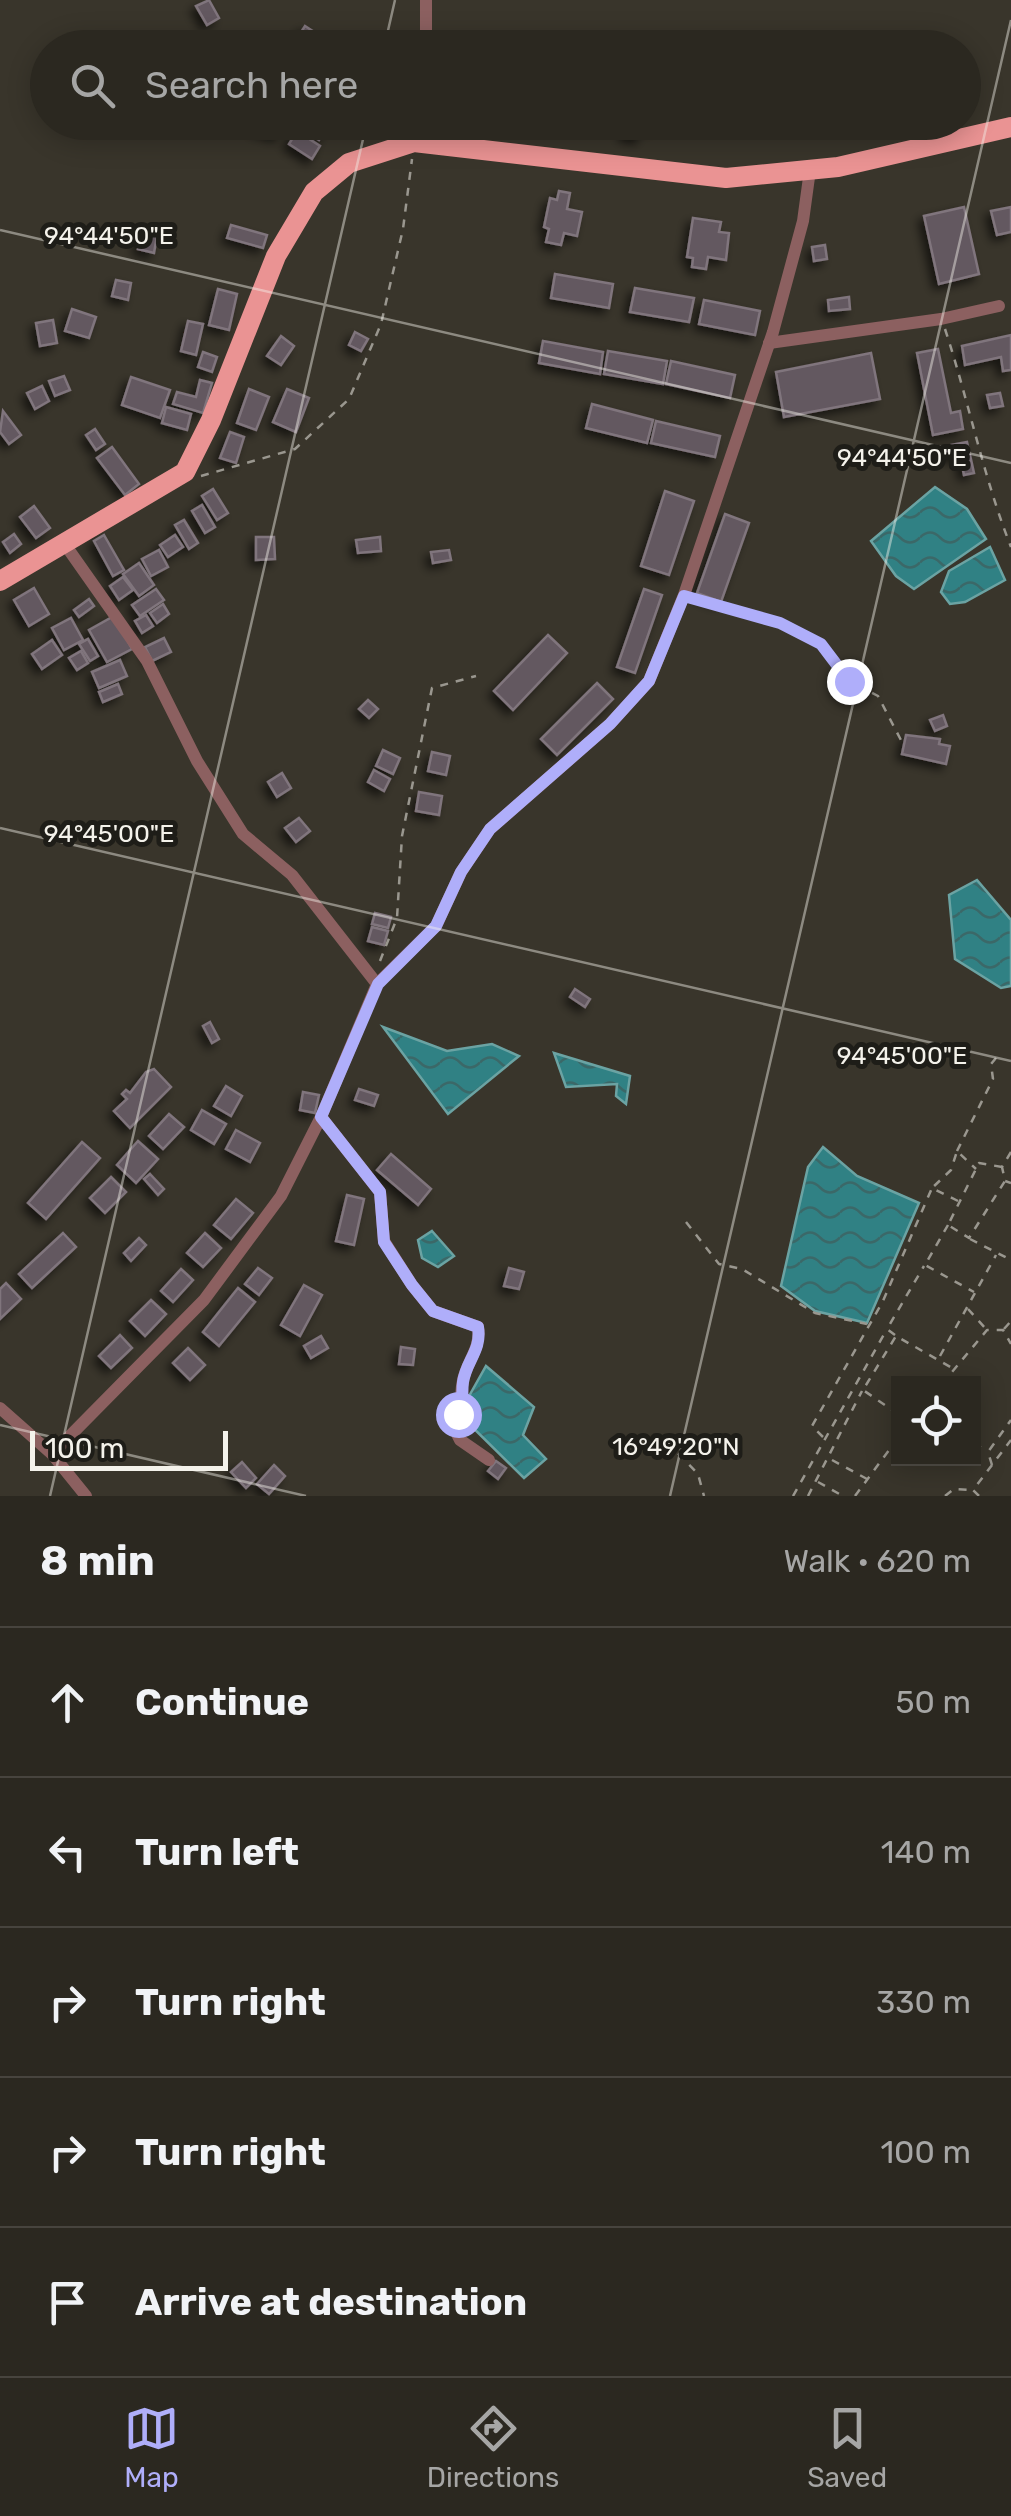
<!DOCTYPE html>
<meta charset="utf-8">
<style>
:root{--surface:#2b2820;--page:#37342d;--text:#f1f3f6;--muted:#a6a6a5;--line:#47443e;--accent:#afaefa}
body{margin:0;font-family:Rubik,sans-serif;background:var(--page);color:var(--text)}
.controls{position:absolute;right:30px;bottom:30px;display:grid;overflow:hidden;border-radius:0px;box-shadow:0 5px 25px #0003}
.controls button{width:90px;height:90px;display:grid;place-items:center;padding:0;border:0;border-bottom:2px solid var(--line);background:var(--surface);color:var(--text);font:50px sans-serif}
.scale{position:absolute;left:30px;bottom:25px;width:198px;box-sizing:border-box;padding-left:10px;border:5px solid #f4f2eb;border-top:0;font-size:28px;line-height:35px;white-space:nowrap;color:#f4f2eb;-webkit-text-stroke:8px #1e1d18;paint-order:stroke}
.stop{position:absolute;width:30px;height:30px;margin:-22px;border:8px solid #afaefa;border-radius:50%;background:#fff}
.stop.end{background:#afaefa;border-color:#fff;box-shadow:0 2px 10px #0008}
.list{margin:0;padding:0;list-style:none}
h2{display:flex;justify-content:space-between;align-items:center;height:130px;margin:0;padding:0 40px;font-size:42px}
h2 small{font-size:32px;font-weight:400;color:var(--muted)}
.list li{display:grid;grid-template-columns:65px 1fr auto;gap:30px;align-items:center;box-sizing:border-box;height:150px;padding:0 40px;border-top:2px solid var(--line)}
.list b{display:block;font-size:38px;white-space:nowrap}
.list em{font-size:32px;font-style:normal;color:var(--muted)}
.icon{flex:none;width:55px;height:55px;fill:none;stroke:currentColor;stroke-width:2;stroke-linecap:round;stroke-linejoin:round}
.map{position:relative;flex:none;width:1011px;height:1496px;overflow:hidden}
.search{position:absolute;background:var(--surface);box-shadow:0 5px 25px #0003;left:30px;right:30px;top:30px;height:110px;display:flex;align-items:center;gap:25px;box-sizing:border-box;padding:0 35px;border-radius:55px;color:var(--muted);font-size:38px}
.sheet{height:880px;background:var(--surface)}
nav{display:flex;justify-content:space-around;align-items:center;box-sizing:border-box;height:140px;border-top:2px solid var(--line);background:var(--surface);font-size:28px;color:var(--muted)}
nav a{display:grid;justify-items:center;gap:5px}
nav .on{color:var(--accent)}
.map>svg:first-child{display:block}
.water{fill:url(#water-waves);stroke:#6ba3a3;stroke-width:2.5}
.building{fill:#635860;stroke:#80757d;stroke-width:2.5;filter:url(#shadow)}
.lines{fill:none;stroke-linecap:round;stroke-linejoin:round}
.path{stroke:#9a978f;stroke-width:2.5;stroke-dasharray:8 8;stroke-linecap:butt}
.minor{stroke:#8c6060;stroke-width:12}
.trunk{stroke:#ea9393;stroke-width:20}
.route{stroke:#afaefa;stroke-width:12}
.ticks{fill:none;stroke:#f4f2eb;stroke-width:2.5;stroke-opacity:0.45}
.ticks-label{font-size:25px;text-anchor:middle;fill:#f4f2eb;stroke:#1e1d18;stroke-width:10;stroke-linejoin:round;paint-order:stroke}
</style>
<div class="map">
<svg width="1011" height="1496" viewBox="0 0 1011 1496">
<defs>
<pattern id="water-waves" width="16" height="10" patternUnits="userSpaceOnUse" patternTransform="scale(2.5)"><rect width="16" height="10" fill="#308184"/><path d="M0 5q4-4 8 0t8 0" fill="none" stroke="#3b6868"/></pattern>
<filter id="shadow"><feDropShadow dx="-5" dy="5" stdDeviation="5" flood-color="#0009"/></filter>
</defs>
<rect width="100%" height="100%" fill="#39352b"/>
<!-- water -->
<g class="water">
<polygon points="935,487 967,509 986,539 914,589 896,576 871,541"/>
<polygon points="990,547 1005,580 965,602 950,604 941,592 949,571"/>
<polygon points="977,880 1011,920 1011,986 1001,988 955,959 949,895"/>
<polygon points="383,1027 447,1051 492,1044 519,1056 448,1114"/>
<polygon points="554,1053 630,1076 626,1104 616,1096 617,1084 566,1087"/>
<polygon points="823,1147 857,1176 919,1203 867,1323 815,1311 781,1286 808,1167"/>
<polygon points="432,1231 454,1256 438,1267 422,1258 418,1240"/>
<polygon points="486,1366 534,1407 523,1435 546,1459 524,1478 459,1414"/>
</g>
<!-- building -->
<g class="building">
<polygon points="209,0 219,18 207,25 196,6"/>
<polygon points="305,26 339,48 291,48"/>
<polygon points="256,122 277,122 282,124 278,136 254,128"/>
<polygon points="290,122 330,122 319,140"/>
<polygon points="626,122 655,122 653,128 643,125 640,138 624,135"/>
<polygon points="297,131 320,146 312,159 289,144"/>
<polygon points="559,191 570,193 567,209 582,212 577,236 564,233 561,245 546,242 549,229 544,227 550,198 557,200"/>
<polygon points="964,207 979,274 939,284 924,216"/>
<polygon points="1011,207 1011,232 997,235 991,211"/>
<polygon points="693,218 721,222 719,232 729,233 726,260 708,257 706,269 692,267 693,258 687,257"/>
<polygon points="231,225 267,235 263,248 227,238"/>
<polygon points="142,232 157,236 154,253 138,249"/>
<polygon points="825,245 827,259 814,261 812,247"/>
<polygon points="555,274 613,284 609,308 551,298"/>
<polygon points="116,280 131,283 128,300 112,296"/>
<polygon points="635,288 694,298 689,322 630,312"/>
<polygon points="218,289 237,294 229,330 209,325"/>
<polygon points="849,297 850,309 829,311 828,300"/>
<polygon points="704,300 760,311 755,335 699,324"/>
<polygon points="72,309 96,317 89,338 65,331"/>
<polygon points="53,320 57,343 40,346 36,323"/>
<polygon points="188,321 203,324 196,355 181,351"/>
<polygon points="355,332 368,339 361,351 349,345"/>
<polygon points="1011,335 1011,370 1003,371 1001,357 965,365 962,346"/>
<polygon points="281,336 294,346 281,365 267,356"/>
<polygon points="543,341 603,352 600,374 539,363"/>
<polygon points="938,349 951,413 960,411 963,429 933,435 917,353"/>
<polygon points="608,351 667,361 663,384 604,374"/>
<polygon points="203,352 217,357 212,372 198,367"/>
<polygon points="871,353 880,399 784,417 776,372"/>
<polygon points="671,361 735,375 730,398 666,384"/>
<polygon points="64,376 70,390 55,396 49,381"/>
<polygon points="131,377 170,390 160,418 122,405"/>
<polygon points="200,380 212,383 203,413 173,404 177,392 196,397"/>
<polygon points="42,386 49,401 35,409 27,393"/>
<polygon points="249,389 269,397 256,430 237,423"/>
<polygon points="287,389 309,398 296,432 273,422"/>
<polygon points="1000,393 1003,406 990,408 987,395"/>
<polygon points="592,404 653,420 647,443 586,428"/>
<polygon points="166,407 191,414 187,430 162,423"/>
<polygon points="3,411 21,435 9,444 0,432"/>
<polygon points="656,421 720,436 715,457 651,443"/>
<polygon points="95,429 105,444 96,450 86,435"/>
<polygon points="230,432 244,437 236,463 220,458"/>
<polygon points="967,442 969,452 944,458 941,447"/>
<polygon points="112,447 139,484 125,495 97,458"/>
<polygon points="970,455 974,473 964,475 960,456"/>
<polygon points="213,489 228,513 217,520 202,496"/>
<polygon points="665,491 694,501 669,575 641,566"/>
<polygon points="202,505 215,527 205,533 192,511"/>
<polygon points="34,506 50,528 36,538 20,517"/>
<polygon points="725,514 749,523 721,602 697,593"/>
<polygon points="184,520 198,543 189,549 175,525"/>
<polygon points="14,534 21,544 10,553 3,542"/>
<polygon points="104,535 124,570 113,576 94,541"/>
<polygon points="175,535 183,547 168,557 160,545"/>
<polygon points="256,537 274,537 275,559 256,560"/>
<polygon points="380,537 381,551 358,553 356,540"/>
<polygon points="159,550 168,567 151,576 142,559"/>
<polygon points="449,550 451,560 433,563 431,552"/>
<polygon points="139,563 154,585 139,596 123,574"/>
<polygon points="123,577 133,590 119,600 110,586"/>
<polygon points="34,588 49,614 29,626 14,600"/>
<polygon points="156,589 164,600 140,616 132,605"/>
<polygon points="644,589 662,595 635,673 617,667"/>
<polygon points="89,599 94,606 79,617 74,610"/>
<polygon points="163,604 169,614 157,623 150,613"/>
<polygon points="146,615 153,626 142,633 135,621"/>
<polygon points="114,616 132,649 107,662 89,630"/>
<polygon points="71,618 83,640 64,650 52,628"/>
<polygon points="548,635 567,653 513,710 494,691"/>
<polygon points="164,638 171,652 152,661 145,647"/>
<polygon points="88,639 98,656 90,661 79,644"/>
<polygon points="52,640 62,655 42,669 32,654"/>
<polygon points="81,651 88,663 77,670 69,658"/>
<polygon points="120,660 127,676 99,688 92,672"/>
<polygon points="597,683 613,699 557,755 541,739"/>
<polygon points="118,684 122,694 103,702 99,692"/>
<polygon points="368,700 378,709 369,718 359,709"/>
<polygon points="943,715 947,726 935,731 930,720"/>
<polygon points="906,735 940,739 939,744 950,746 946,764 902,754"/>
<polygon points="383,750 400,758 393,774 376,766"/>
<polygon points="432,752 450,756 446,775 428,771"/>
<polygon points="374,770 390,779 384,791 368,782"/>
<polygon points="282,773 291,788 277,797 268,782"/>
<polygon points="419,792 442,796 439,815 416,811"/>
<polygon points="299,818 310,831 296,842 285,828"/>
<polygon points="375,913 391,917 388,928 372,924"/>
<polygon points="372,927 388,931 384,945 368,941"/>
<polygon points="575,989 590,999 585,1007 570,997"/>
<polygon points="210,1022 219,1039 212,1043 203,1026"/>
<polygon points="154,1069 171,1087 130,1128 114,1111 127,1099 122,1094 126,1090 130,1093 146,1072"/>
<polygon points="226,1086 242,1096 231,1116 214,1106"/>
<polygon points="359,1089 378,1095 374,1106 355,1100"/>
<polygon points="303,1092 319,1095 315,1113 300,1110"/>
<polygon points="202,1110 226,1124 214,1144 191,1130"/>
<polygon points="169,1114 184,1127 163,1149 149,1136"/>
<polygon points="236,1130 260,1143 250,1162 226,1149"/>
<polygon points="138,1141 158,1159 136,1183 117,1165"/>
<polygon points="82,1142 100,1158 46,1219 28,1203"/>
<polygon points="391,1154 431,1189 418,1205 377,1170"/>
<polygon points="150,1174 164,1189 158,1195 144,1179"/>
<polygon points="111,1177 126,1192 105,1213 90,1198"/>
<polygon points="347,1195 364,1199 354,1245 336,1241"/>
<polygon points="236,1199 253,1213 231,1239 214,1225"/>
<polygon points="63,1233 76,1247 32,1288 19,1274"/>
<polygon points="205,1233 221,1248 203,1267 187,1253"/>
<polygon points="139,1238 146,1245 131,1261 124,1253"/>
<polygon points="258,1268 272,1278 259,1295 245,1284"/>
<polygon points="509,1268 524,1272 519,1289 504,1286"/>
<polygon points="181,1269 193,1280 173,1302 161,1291"/>
<polygon points="6,1283 21,1299 0,1319 0,1289"/>
<polygon points="304,1285 322,1295 300,1336 281,1325"/>
<polygon points="238,1288 255,1302 219,1346 203,1332"/>
<polygon points="151,1300 166,1314 145,1336 130,1321"/>
<polygon points="120,1335 132,1348 111,1368 99,1356"/>
<polygon points="321,1336 328,1348 311,1358 304,1346"/>
<polygon points="401,1347 415,1349 413,1365 399,1364"/>
<polygon points="188,1348 205,1365 190,1380 173,1363"/>
<polygon points="496,1461 506,1468 498,1479 488,1471"/>
<polygon points="242,1462 256,1478 246,1488 231,1472"/>
<polygon points="274,1465 285,1476 269,1494 257,1484"/>
</g>
<g class="lines">
<!-- path -->
<g class="path">
<path d="M945,329C969,402 983,476 1011,547"/>
<polyline points="201,476 295,449 349,399 381,324 403,229 412,159"/>
<polyline points="694,598 780,623 821,644 849,681 878,696 903,744"/>
<polyline points="380,961 397,918 402,836 432,688 476,676"/>
<polyline points="957,1151 993,1079 991,1064 996,1058"/>
<polyline points="1011,1152 1002,1167 1005,1181 1011,1183"/>
<polyline points="1002,1167 979,1163 948,1225 969,1238 1005,1181"/>
<polyline points="958,1201 932,1188 951,1170 957,1151 976,1169"/>
<polyline points="686,1222 719,1264 742,1269 815,1313 867,1324"/>
<polyline points="948,1225 925,1265 974,1292"/>
<polyline points="970,1239 1011,1260"/>
<polyline points="968,1309 986,1329"/>
<polyline points="1004,1329 1011,1321"/>
<polyline points="895,1335 887,1329 924,1266"/>
<polyline points="940,1356 996,1255"/>
<polyline points="942,1384 987,1330 1003,1330 1011,1344"/>
<polyline points="898,1414 863,1390 896,1336 954,1369"/>
<polyline points="823,1437 812,1426 883,1301 932,1188"/>
<polyline points="667,1442 698,1474 704,1496"/>
<polyline points="974,1443 987,1451"/>
<polyline points="832,1460 867,1479"/>
<polyline points="992,1465 988,1452 1011,1420"/>
<polyline points="818,1482 843,1496"/>
<polyline points="793,1496 887,1329"/>
<polyline points="808,1496 862,1391"/>
<polyline points="855,1496 898,1438"/>
<polyline points="945,1496 954,1489 971,1490"/>
<polyline points="979,1496 973,1490 1011,1440"/>
</g>
<!-- minor -->
<g class="minor">
<polyline points="426,0 426,48"/>
<polyline points="769,343 941,319 999,306"/>
<polyline points="64,543 147,661 197,761 243,834 292,875 377,984"/>
<path d="M321,1117L380,1192L384,1241L412,1285L433,1311L478,1327C481,1349 468,1359 463,1380C459,1400 464,1404 453,1426L460,1440L489,1460"/>
<polyline points="0,1408 52,1454 86,1496"/>
<polyline points="52,1454 204,1300 281,1196 321,1117 377,984 436,926 461,872 490,829 610,724 649,681 684,595 773,332 803,221 810,170"/>
</g>
<!-- trunk -->
<polyline class="trunk" points="0,581 185,472 211,420 276,256 314,192 349,163 414,142 726,178 838,167 1011,127"/>
</g>
<g class="lines">
<!-- route -->
<path class="route" d="M458,1414C465,1402 461,1395 463,1382C466,1361 482,1350 478,1327L433,1311L412,1285L384,1242L380,1192L321,1117L378,984L436,926L461,872L490,829L610,724L649,681L684,596L780,623L821,644L849,681"/>
</g>
<!-- ticks -->
<path class="ticks" d="M384,48L395,0M0,230L1011,463M0,828L1011,1061M0,1425L306,1496M50,1496L367,122M670,1496L1011,20"/>
<g class="ticks-label">
<text x="109" y="244">94°44'50"E</text>
<text x="902" y="466">94°44'50"E</text>
<text x="109" y="842">94°45'00"E</text>
<text x="902" y="1064">94°45'00"E</text>
<text x="676" y="1455">16°49'20"N</text>
</g>
</svg>
<div class="controls">
<button><svg class="icon" aria-label="locate" viewBox="0 0 24 24"><circle cx="12" cy="12" r="6"/><path d="M12 2v4M12 18v4M2 12h4M18 12h4"/></svg></button>
</div>
<div class="scale">100 m</div>
<div class="stop" style="left:458px;top:1414px"></div>
<div class="stop end" style="left:849px;top:681px"></div>
<div class="search"><svg class="icon" aria-label="search" viewBox="0 0 24 24"><circle cx="10" cy="10" r="6"/><path d="M15 15l6 6"/></svg>Search here</div>
</div>
<section class="sheet">
<h2>8 min<small>Walk · 620 m</small></h2>
<ul class="list">
<li><svg class="icon" aria-label="ahead" viewBox="0 0 24 24"><path d="M12 20V5M6 11l6-6 6 6"/></svg><div><b>Continue</b></div><em>50 m</em></li>
<li><svg class="icon" aria-label="left" viewBox="0 0 24 24"><path d="M17 20v-9H6M10 6l-5 5 5 5"/></svg><div><b>Turn left</b></div><em>140 m</em></li>
<li><svg class="icon" aria-label="right" viewBox="0 0 24 24"><path d="M7 20v-9h11M14 6l5 5-5 5"/></svg><div><b>Turn right</b></div><em>330 m</em></li>
<li><svg class="icon" aria-label="right" viewBox="0 0 24 24"><path d="M7 20v-9h11M14 6l5 5-5 5"/></svg><div><b>Turn right</b></div><em>100 m</em></li>
<li><svg class="icon" aria-label="arrive" viewBox="0 0 24 24"><path d="M6 21V4h12l-3 4 3 4H6"/></svg><div><b>Arrive at destination</b></div></li>
</ul>
</section>
<nav>
<a class="on"><svg class="icon" aria-label="map" viewBox="0 0 24 24"><path d="M3 6l6-2 6 2 6-2v14l-6 2-6-2-6 2zM9 4v14M15 6v14"/></svg>Map</a>
<a><svg class="icon" aria-label="directions" viewBox="0 0 24 24"><path d="M12 3l9 9-9 9-9-9zM9 14v-3h6M13 9l2 2-2 2"/></svg>Directions</a>
<a><svg class="icon" aria-label="saved" viewBox="0 0 24 24"><path d="M7 4h10v16l-5-4-5 4z"/></svg>Saved</a>
</nav>
